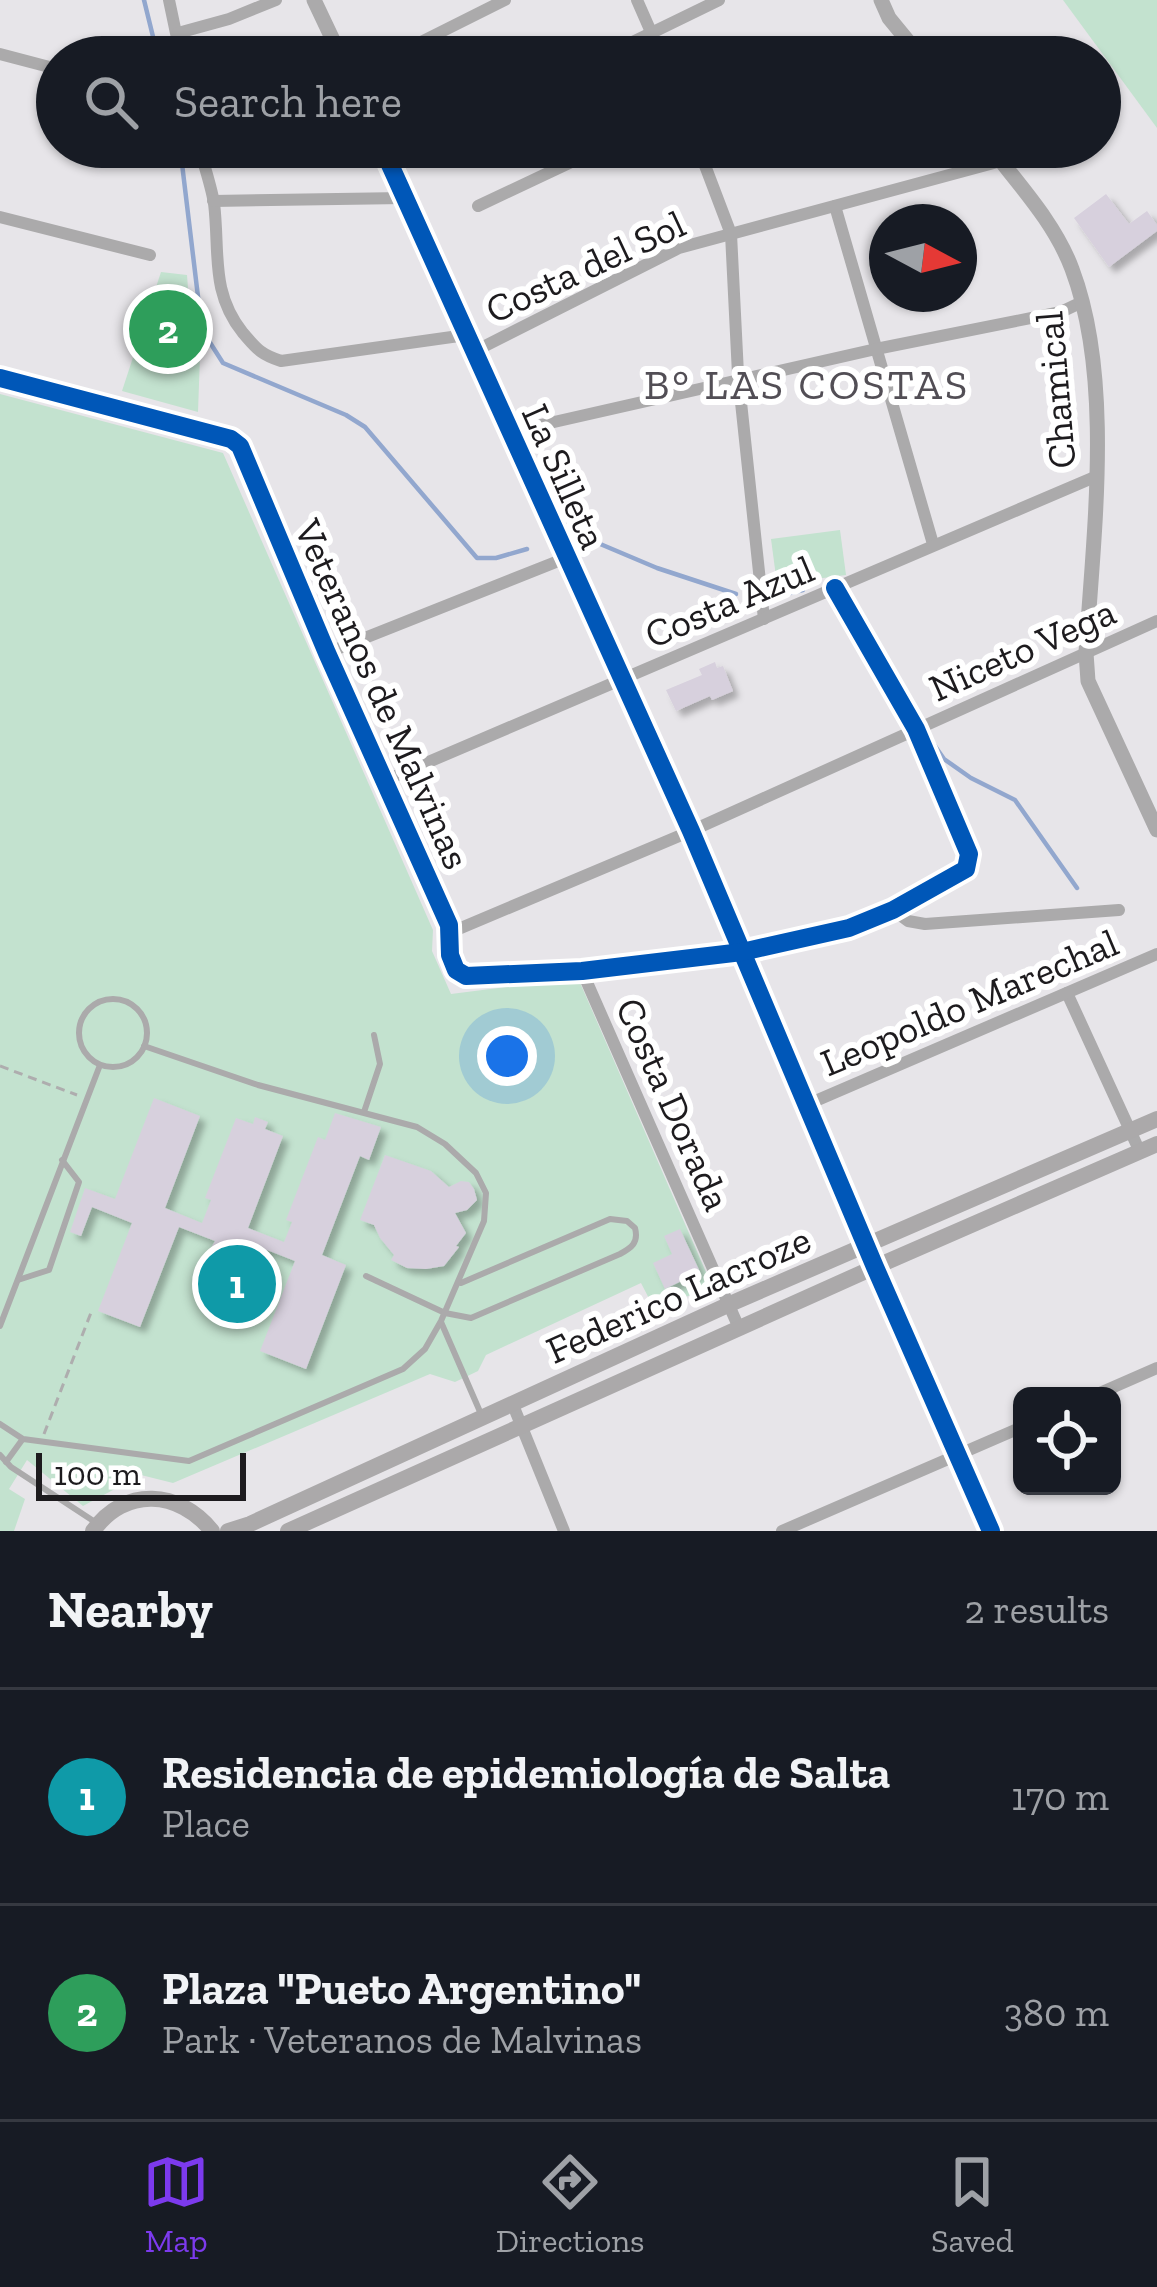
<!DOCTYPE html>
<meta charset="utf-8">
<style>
:root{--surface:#171b24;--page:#20242c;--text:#f1f3f6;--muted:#9ea1a6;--line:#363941;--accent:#7c3aed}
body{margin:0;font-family:"Zilla Slab",serif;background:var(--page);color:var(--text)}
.controls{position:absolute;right:36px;bottom:36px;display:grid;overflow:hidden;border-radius:18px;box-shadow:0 3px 9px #0004}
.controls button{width:108px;height:108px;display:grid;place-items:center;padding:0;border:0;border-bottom:3px solid var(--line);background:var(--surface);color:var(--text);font:60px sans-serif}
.compass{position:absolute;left:869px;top:204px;width:108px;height:108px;border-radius:50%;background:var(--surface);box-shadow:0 3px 9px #0004;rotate:97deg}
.scale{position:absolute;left:36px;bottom:30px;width:210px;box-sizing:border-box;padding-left:12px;border:6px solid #1d1b1e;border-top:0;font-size:33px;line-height:42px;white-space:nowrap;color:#1d1b1e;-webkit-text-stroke:9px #fff;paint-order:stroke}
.you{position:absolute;left:507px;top:1056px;width:42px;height:42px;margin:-30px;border:9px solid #fff;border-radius:50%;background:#1a73e8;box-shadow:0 0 0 18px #1a73e833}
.badge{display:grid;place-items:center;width:78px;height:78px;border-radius:50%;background:var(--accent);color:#fff;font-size:39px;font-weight:700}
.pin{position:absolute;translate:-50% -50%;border:6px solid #fff;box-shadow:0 3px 12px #0006}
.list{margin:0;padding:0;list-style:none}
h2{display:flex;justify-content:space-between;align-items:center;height:156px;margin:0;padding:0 48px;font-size:51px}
h2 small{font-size:39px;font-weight:400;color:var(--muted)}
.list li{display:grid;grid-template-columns:78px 1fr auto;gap:36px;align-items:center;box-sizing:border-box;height:216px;padding:0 48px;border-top:3px solid var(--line)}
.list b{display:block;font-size:45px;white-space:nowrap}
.list p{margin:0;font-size:39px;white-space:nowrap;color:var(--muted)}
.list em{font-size:39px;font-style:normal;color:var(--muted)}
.icon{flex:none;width:66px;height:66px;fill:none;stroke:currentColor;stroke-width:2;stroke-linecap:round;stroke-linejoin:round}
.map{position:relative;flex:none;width:1157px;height:1531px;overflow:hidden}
.search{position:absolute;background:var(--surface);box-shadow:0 3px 9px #0004;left:36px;right:36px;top:36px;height:132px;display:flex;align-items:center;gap:30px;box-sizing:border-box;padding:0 42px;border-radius:66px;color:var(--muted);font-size:45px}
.sheet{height:588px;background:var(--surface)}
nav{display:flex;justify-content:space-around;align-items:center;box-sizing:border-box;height:168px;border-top:3px solid var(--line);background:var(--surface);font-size:33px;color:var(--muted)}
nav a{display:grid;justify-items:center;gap:6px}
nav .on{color:var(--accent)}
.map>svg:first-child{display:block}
.green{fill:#c3e2cf}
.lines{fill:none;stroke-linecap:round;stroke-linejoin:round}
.stream{stroke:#92a7ce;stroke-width:4.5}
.building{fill:#d7d0dd;filter:url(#shadow)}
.path{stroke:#aeadae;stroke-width:3;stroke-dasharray:9 6;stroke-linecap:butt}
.service{stroke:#abaaab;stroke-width:6}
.minor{stroke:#abaaab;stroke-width:12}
.tertiary{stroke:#abaaab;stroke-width:15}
.secondary{stroke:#aba9aa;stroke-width:16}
.cycleway-casing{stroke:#fff;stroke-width:26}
.cycleway{stroke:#0057b8;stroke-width:18}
.labels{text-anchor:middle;stroke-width:12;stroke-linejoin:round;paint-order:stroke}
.street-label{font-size:39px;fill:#1d1b1e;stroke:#fff}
.neighbourhood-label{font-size:42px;letter-spacing:3px;fill:#524e55;stroke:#fff}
</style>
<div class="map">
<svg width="1157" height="1531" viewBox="0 0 1157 1531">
<defs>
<filter id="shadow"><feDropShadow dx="6" dy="6" stdDeviation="3" flood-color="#0004"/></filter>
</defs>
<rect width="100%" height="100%" fill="#e7e5e9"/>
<!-- green -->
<g class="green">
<polygon points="1063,0 1157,0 1157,128"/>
<polygon points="161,272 187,275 189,302 200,356 198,412 122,391"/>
<polygon points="0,394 223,453 433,930 432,951 451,994 578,978 712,1286 655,1310 641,1283 486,1355 478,1371 455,1382 430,1374 173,1483 141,1475 83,1506 27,1460 9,1489 25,1499 14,1531 0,1531"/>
<polygon points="840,530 846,575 777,584 771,539"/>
</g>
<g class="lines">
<!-- stream -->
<g class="stream">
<polyline points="144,0 158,57"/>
<polyline points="180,147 202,330 223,363 346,415 365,427 477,558 496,558 527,549"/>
<polyline points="586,538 657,568 736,594"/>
<polyline points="773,597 803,590"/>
<polyline points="850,606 854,607 912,708"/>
<polyline points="928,736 944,759 971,778 1015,800 1077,888"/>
</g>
</g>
<!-- building -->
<g class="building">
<polygon points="1106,194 1129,224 1147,211 1157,225 1157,231 1109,267 1074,218"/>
<polygon points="715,662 717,668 723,666 733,691 712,700 710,696 676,711 666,690 702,675 699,669"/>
<polygon points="154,1098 200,1116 165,1208 202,1223 211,1200 205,1198 236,1118 253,1124 255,1117 268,1122 265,1129 283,1136 248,1228 284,1242 292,1222 286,1220 318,1137 325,1140 335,1113 381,1127 369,1160 360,1156 322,1255 346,1265 306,1369 260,1351 295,1261 267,1250 238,1277 246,1281 241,1294 227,1288 239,1261 211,1248 215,1241 179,1227 140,1327 98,1311 132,1223 92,1207 81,1236 70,1232 85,1188 115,1199"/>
<polygon points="385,1155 431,1171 449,1187 461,1181 469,1182 474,1189 477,1200 467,1210 455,1213 466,1233 456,1246 459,1247 444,1266 426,1269 407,1268 391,1260 394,1255 380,1238 374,1225 360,1220"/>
<polygon points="680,1229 700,1272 665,1289 653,1263 672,1254 664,1236"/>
</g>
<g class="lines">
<!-- path -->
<g class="path">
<polyline points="0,1066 77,1095"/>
<polyline points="44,1434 92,1310"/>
</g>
<!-- service -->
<g class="service">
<circle cx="113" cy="1033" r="34"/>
<polyline points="364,1112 380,1064 374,1035"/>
<path d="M366,1276L445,1313L471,1318L620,1254C631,1248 639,1243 635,1228L627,1221L610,1219L461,1283"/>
<polyline points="18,1280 49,1270 79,1182 62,1160"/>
<polyline points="441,1322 481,1414"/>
<polyline points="0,1326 100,1065"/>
<polyline points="0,1424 23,1439 189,1461 403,1369 425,1349 441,1321 484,1221 486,1193 476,1173 445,1144 417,1127 258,1085 144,1046"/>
<polyline points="0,1455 11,1467 95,1522"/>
<polyline points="6,1462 22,1440"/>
</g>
<!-- minor -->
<g class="minor">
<polyline points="169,0 181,57"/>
<polyline points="637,0 662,57"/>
<polyline points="178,33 229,19 276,0"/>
<polyline points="0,54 57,69"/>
<polyline points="391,57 505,0"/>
<polyline points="602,57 719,0"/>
<path d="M199,147C204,165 211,185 214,203C220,252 210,292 243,333C257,349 260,354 281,361L466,335"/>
<polyline points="698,147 731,234 738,374 764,619"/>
<polyline points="702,157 722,147"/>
<polyline points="213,201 404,198"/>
<polyline points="478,206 603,147"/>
<polyline points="835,206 933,544"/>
<polyline points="0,217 150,255"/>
<polyline points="473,352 679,248 1001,161"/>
<polyline points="0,378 231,439 240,446 327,653 449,925 450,955 456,970 466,976 582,971 742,952 849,928 893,910 966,869 969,854 916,729 835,588"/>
<polyline points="510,432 876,349 1061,312 1082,302"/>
<polyline points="327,653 566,558"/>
<polyline points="384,781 1097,476"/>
<polyline points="893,910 908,921 925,924 1119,910"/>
<polyline points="449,933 691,831 1157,621"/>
<polyline points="582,971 739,1328"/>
<polyline points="1067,993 1140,1152"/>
<polyline points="806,1105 1157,954"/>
<polyline points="1093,1396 1157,1368"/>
<polyline points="513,1405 564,1531"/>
<polyline points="782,1531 1022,1427"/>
</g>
<!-- tertiary -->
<g class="tertiary">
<polyline points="314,0 341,57"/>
<polyline points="881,0 889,18 921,57"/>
<polyline points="382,147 691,831 875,1267 991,1531"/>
<path d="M990,147C1019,185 1055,223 1072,269C1114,380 1093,536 1086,653L1088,681L1157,830"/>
</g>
<!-- secondary -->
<g class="secondary">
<path d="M93,1531C125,1486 179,1490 212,1531"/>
<polyline points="228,1531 250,1524 730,1304 1157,1119"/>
<polyline points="288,1531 875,1267 1157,1144"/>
</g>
<defs>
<g id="cycleway">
<polyline points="382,147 691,831 875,1267 991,1531"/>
<polyline points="0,378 231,439 240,446 327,653 449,925 450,955 456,970 466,976 582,971 742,952 849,928 893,910 966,869 969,854 916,729 835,588"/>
</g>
</defs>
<!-- cycleway casing -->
<use href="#cycleway" class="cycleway-casing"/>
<!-- cycleway -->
<use href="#cycleway" class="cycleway"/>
</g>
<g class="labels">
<!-- street labels -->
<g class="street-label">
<text transform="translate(585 266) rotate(-25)" y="14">Costa del Sol</text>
<text transform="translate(1055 390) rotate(-95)" y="14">Chamical</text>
<text transform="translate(565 476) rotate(66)" y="14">La Silleta</text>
<text transform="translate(729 601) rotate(-23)" y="14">Costa Azul</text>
<text transform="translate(1022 649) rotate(-24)" y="14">Niceto Vega</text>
<text transform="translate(383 694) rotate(66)" y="14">Veteranos de Malvinas</text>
<text transform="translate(969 1002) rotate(-23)" y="14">Leopoldo Marechal</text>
<text transform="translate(674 1104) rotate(66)" y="14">Costa Dorada</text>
<text transform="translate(678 1294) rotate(-24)" y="14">Federico Lacroze</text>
</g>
<!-- neighbourhood labels -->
<g class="neighbourhood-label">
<text x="807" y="399">B° LAS COSTAS</text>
</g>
</g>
</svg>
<div class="controls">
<button><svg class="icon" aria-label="locate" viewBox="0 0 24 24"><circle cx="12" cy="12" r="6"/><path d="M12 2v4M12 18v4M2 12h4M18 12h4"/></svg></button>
</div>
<svg class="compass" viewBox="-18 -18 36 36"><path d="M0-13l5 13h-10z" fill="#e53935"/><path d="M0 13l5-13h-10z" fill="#9ea1a6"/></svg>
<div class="scale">100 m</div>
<div class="you"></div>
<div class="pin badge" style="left:237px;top:1284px;background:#0f9aa8">1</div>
<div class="pin badge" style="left:168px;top:329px;background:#2e9e5b">2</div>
<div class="search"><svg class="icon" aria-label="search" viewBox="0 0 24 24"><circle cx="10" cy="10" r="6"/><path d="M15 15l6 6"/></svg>Search here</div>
</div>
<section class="sheet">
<h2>Nearby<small>2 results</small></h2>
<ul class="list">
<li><span class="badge" style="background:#0f9aa8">1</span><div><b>Residencia de epidemiología de Salta</b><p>Place</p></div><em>170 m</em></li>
<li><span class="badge" style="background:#2e9e5b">2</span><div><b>Plaza &quot;Pueto Argentino&quot;</b><p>Park · Veteranos de Malvinas</p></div><em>380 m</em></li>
</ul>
</section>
<nav>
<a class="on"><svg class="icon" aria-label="map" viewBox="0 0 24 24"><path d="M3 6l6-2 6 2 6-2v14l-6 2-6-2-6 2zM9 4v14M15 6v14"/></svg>Map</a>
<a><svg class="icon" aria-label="directions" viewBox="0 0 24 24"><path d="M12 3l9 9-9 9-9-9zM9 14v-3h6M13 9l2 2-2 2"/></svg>Directions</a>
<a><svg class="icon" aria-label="saved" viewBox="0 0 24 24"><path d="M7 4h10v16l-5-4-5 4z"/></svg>Saved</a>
</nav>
